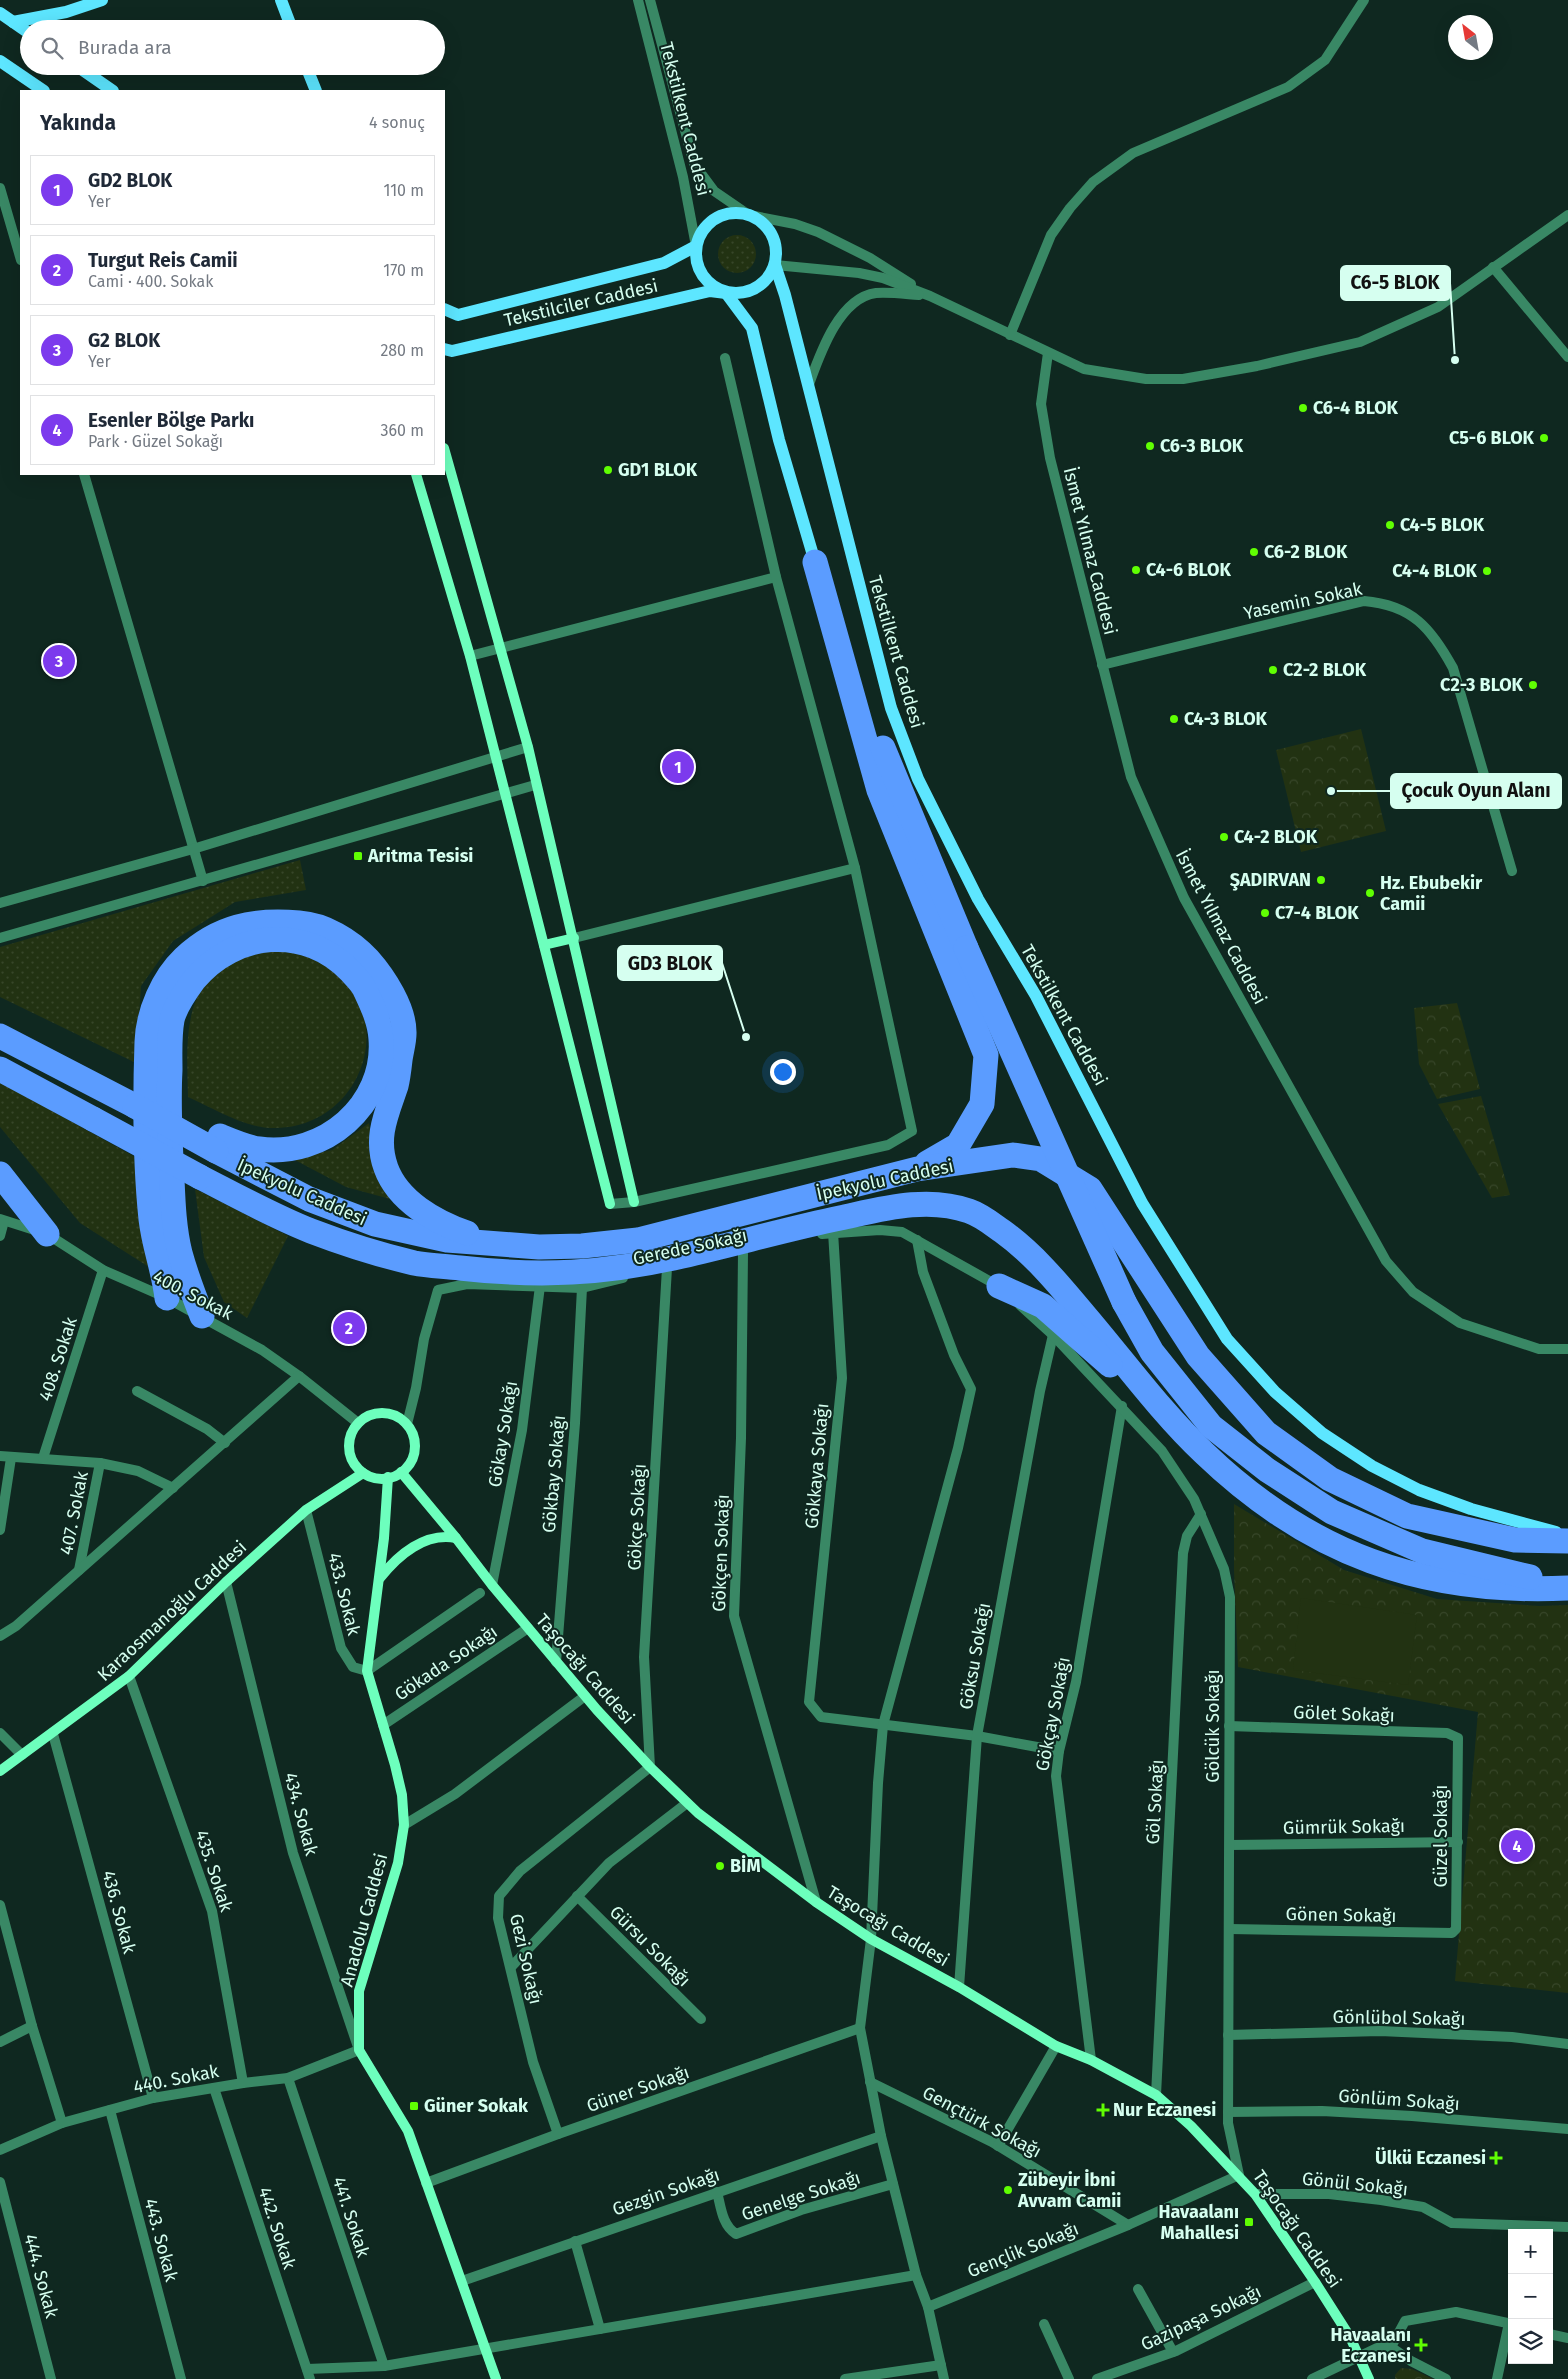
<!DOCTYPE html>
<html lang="tr">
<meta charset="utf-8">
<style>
:root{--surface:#fff;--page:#f6f6f7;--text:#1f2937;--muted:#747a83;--line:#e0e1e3;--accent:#7c3aed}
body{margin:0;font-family:"Fira Sans",sans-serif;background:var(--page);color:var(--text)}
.controls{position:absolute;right:15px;bottom:15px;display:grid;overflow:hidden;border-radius:0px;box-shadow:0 5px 20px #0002}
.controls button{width:45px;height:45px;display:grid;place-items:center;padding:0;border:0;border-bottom:1px solid var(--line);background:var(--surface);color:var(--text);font:25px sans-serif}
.compass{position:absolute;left:1448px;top:15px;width:45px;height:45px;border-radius:50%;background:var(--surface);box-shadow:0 5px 20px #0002;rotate:329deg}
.you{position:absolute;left:782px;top:1071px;width:18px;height:18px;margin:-12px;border:4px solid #fff;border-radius:50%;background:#1a73e8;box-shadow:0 0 0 8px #1a73e833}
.badge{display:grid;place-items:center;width:32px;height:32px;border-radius:50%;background:var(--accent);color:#fff;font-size:16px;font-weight:700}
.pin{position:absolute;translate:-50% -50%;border:2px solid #fff;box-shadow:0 1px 5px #0006}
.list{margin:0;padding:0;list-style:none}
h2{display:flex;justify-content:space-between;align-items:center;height:65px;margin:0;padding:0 20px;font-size:21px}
h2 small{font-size:16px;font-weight:400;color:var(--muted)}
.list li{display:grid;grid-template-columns:32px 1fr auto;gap:15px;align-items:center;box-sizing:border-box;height:70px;margin:0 10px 10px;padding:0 10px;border:1px solid var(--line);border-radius:0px}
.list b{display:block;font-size:19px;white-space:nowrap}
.list p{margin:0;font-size:16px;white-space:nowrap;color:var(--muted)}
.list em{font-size:16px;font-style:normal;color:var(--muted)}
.icon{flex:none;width:28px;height:28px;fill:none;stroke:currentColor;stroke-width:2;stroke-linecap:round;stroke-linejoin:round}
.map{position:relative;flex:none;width:1568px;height:2379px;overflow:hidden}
.search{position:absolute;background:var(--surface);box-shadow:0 5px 20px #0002;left:20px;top:20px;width:425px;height:55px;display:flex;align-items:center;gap:12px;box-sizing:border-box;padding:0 18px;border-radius:28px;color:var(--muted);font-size:19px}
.panel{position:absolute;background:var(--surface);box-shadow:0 5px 20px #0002;left:20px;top:90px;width:425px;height:385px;border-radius:0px}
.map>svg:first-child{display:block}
.grass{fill:url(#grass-dots)}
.forest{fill:url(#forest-crowns)}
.pitch{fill:#223212}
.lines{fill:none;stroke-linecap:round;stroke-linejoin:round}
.minor{stroke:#398865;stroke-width:10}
.tertiary{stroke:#398865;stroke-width:10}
.secondary{stroke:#6dffbd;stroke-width:10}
.primary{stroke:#5de6ff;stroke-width:12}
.trunk{stroke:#5b9cff;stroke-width:25}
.trunk-bridge{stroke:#5b9cff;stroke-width:25}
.poi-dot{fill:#60ff02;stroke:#0f2820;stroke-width:2}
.labels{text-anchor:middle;stroke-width:4;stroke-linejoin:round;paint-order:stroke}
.street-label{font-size:18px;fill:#d6fff0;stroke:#0f2820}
.poi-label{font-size:18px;font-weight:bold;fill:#d6fff0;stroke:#0f2820;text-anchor:start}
.leader{fill:none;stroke:#d6fff0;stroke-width:2}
.callout-dot{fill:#d6fff0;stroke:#0f2820;stroke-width:2}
.callout{fill:#d6fff0;stroke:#d6fff0;stroke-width:2}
.callout-label{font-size:19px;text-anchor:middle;font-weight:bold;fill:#111}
</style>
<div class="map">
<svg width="1568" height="2379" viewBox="0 0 1568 2379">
<defs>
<pattern id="grass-dots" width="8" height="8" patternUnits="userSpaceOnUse" patternTransform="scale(1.25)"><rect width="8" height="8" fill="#223212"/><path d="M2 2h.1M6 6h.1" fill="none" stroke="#374629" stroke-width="1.8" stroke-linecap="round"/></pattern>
<pattern id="forest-crowns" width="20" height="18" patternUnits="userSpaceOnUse" patternTransform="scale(1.25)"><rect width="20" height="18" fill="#223212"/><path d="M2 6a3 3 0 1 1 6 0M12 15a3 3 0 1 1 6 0" fill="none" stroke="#374629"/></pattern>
</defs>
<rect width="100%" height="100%" fill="#0f2820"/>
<!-- grass -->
<g class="grass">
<circle cx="737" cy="254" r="19"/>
<polygon points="300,860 306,890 235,902 173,941 141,986 136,1063 0,997 0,947"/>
<path d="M265,949C274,949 286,948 295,949C310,952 324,961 335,970C399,1024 359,1127 276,1128C246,1129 215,1109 188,1097C187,1044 180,987 236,958C244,953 256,951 265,949Z"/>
<polygon points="0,1082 135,1157 152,1269 80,1223 0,1127"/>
<polygon points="369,1123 375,1164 401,1202 346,1187 293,1159 332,1150"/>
<polygon points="195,1189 288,1236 247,1318 224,1302 204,1257"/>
</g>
<!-- forest -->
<g class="forest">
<polygon points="1361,729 1386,831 1301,852 1276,750"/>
<polygon points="1457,1003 1480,1089 1437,1099 1419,1064 1414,1008"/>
<polygon points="1481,1096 1510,1195 1492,1198 1438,1104"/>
<polygon points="1234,1504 1344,1570 1437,1599 1539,1606 1568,1605 1568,1993 1455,1981 1478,1712 1238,1667 1234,1570"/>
<polygon points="1401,2368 1412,2369 1433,2379 1395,2379 1395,2375"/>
</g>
<!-- pitch -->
<polygon class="pitch" points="1301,1598 1417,1615 1408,1685 1293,1670"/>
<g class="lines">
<!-- minor -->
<g class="minor">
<polyline points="0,188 21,260"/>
<polyline points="1493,267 1568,357"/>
<polyline points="1010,335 1051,235 1070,208 1093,182 1133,153 1288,87 1325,60 1364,0"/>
<polyline points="1048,353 1041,404 1050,458 1131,777 1184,898 1386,1261 1413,1292 1460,1323 1539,1349 1568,1349"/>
<polyline points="84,474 203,881"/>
<polyline points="470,656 776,577"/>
<path d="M1102,665L1364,601C1412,605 1431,628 1453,668L1512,871"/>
<polyline points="574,938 855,868"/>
<polyline points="610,1204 634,1202 888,1145 912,1131 855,868 776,577 725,358"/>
<polyline points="0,1219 47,1234 103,1270 167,1298 262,1350 299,1376 358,1423"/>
<polyline points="833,1232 842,1378 809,1702 821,1717 977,1736 1059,1751"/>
<polyline points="822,1234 880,1230 902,1232 1000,1287"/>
<polyline points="0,1236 4,1221"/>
<polyline points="917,1240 923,1272 954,1355 971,1389 958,1448 883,1725 878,1783 871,1939 860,2028 881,2136 916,2275 928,2307 944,2379"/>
<polyline points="743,1253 741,1438 734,1616 816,1902"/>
<polyline points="137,1391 207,1429 225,1443"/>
<polyline points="407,1424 416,1388 424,1339 438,1290 467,1284 582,1288 623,1278"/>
<polyline points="0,1456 100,1463 138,1471 173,1488"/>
<polyline points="43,1458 103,1270"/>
<polyline points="306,1510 341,1648 353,1667 367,1671 480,1593"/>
<polyline points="0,1530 11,1458"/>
<polyline points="79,1570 100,1463"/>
<polyline points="492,1585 522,1430 540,1286"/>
<polyline points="0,1636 16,1626 299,1376"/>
<polyline points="556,1662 575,1423 582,1288"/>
<polyline points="129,1676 212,1911 243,2083"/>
<polyline points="383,1725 528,1628"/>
<polyline points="1229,1726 1447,1733 1458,1738 1456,1929 1452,1933 1230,1929"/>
<polyline points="0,1733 22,1755"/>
<polyline points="53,1734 153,2098"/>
<polyline points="404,1825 455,1794 585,1696"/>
<polyline points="1230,1845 1458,1842"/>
<polyline points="577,1896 701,2019"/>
<polyline points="0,1905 32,2026 62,2123"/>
<polyline points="511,1967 609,1863 687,1803"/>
<polyline points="959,1987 977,1736 1040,1391 1053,1335"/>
<polyline points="1228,2035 1380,2031 1512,2037 1568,2044"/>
<polyline points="0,2042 32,2026"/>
<polyline points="1091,2060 1056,1776 1059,1751 1076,1682 1122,1406"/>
<polyline points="288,2078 384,2366"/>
<polyline points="870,2082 992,2142 1128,2225"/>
<polyline points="214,2088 310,2379"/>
<polyline points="1156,2095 1183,1553 1187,1536 1201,1514"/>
<polyline points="110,2110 181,2379"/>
<polyline points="1228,2112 1322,2111 1412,2116 1568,2129"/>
<polyline points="558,2134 533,2062 498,1918 499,1896 520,1871 650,1767 644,1657 667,1268"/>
<polyline points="998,2146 1056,2046"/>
<polyline points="0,2150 62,2123 153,2098 243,2083 288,2078 359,2050 293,1853 226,1582"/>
<polyline points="0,2182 51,2379"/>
<polyline points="426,2183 558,2134 860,2028"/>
<path d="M717,2192C721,2207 722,2225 736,2234L801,2210L893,2184"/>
<polyline points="1255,2194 1329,2194 1381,2200 1423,2207 1452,2223 1568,2227"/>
<polyline points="575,2241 600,2329"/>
<polyline points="462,2281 881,2136"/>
<polyline points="1138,2289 1173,2352"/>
<polyline points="928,2307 1128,2225 1239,2175 1228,2123 1230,1597 1224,1569 1194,1499 1162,1451 1053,1335 1020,1305"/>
<polyline points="1044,2324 1069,2379"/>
<polyline points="1549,2334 1568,2338"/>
<polyline points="1391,2347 1405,2321 1456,2312 1512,2324"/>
<polyline points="307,2369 384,2366 916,2275"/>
<polyline points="845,2379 941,2365"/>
<polyline points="1097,2379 1176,2351 1315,2282"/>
<polyline points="1312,2379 1377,2348 1391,2347 1411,2361 1446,2379"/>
<polyline points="1497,2379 1509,2323"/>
</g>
<!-- tertiary -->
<g class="tertiary">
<polyline points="638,0 683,177 696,246"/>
<polyline points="650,0 694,164 714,191 749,215 795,224 818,232 870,258 911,284"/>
<polyline points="775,265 859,273 883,278 930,296 1084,369 1146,379 1183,379 1257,366 1360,342 1438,307 1568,215"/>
<path d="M808,387C819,357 838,298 876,293C890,292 905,294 919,295"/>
<polyline points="0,903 193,849 528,747"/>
<polyline points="0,938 535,785"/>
</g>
<!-- secondary -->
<g class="secondary">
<polyline points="444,448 528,747 634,1202"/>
<polyline points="416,474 470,656 610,1204"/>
<polyline points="544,945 574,938"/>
<circle cx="382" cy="1446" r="33"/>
<polyline points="401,1472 456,1538 492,1585 597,1710 650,1767 698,1813 816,1902 871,1939 959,1987 1056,2046 1091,2060 1156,2095 1191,2126 1255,2194 1315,2282 1350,2337 1369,2379"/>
<polyline points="388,1477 384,1538 367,1671 395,1765 402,1795 404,1825 398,1863 359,1991 359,2050 408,2131 496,2379"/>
<path d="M380,1578C398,1555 425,1532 456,1538"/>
<polyline points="0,1771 129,1676 226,1582 306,1510 363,1473"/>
</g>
<!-- primary -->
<g class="primary">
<polyline points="281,0 292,29"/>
<polyline points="0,13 29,33"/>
<polyline points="13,22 66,12 102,0"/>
<polyline points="0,61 44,91"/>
<polyline points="77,66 113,91"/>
<polyline points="306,66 316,91"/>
<circle cx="736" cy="253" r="40"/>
<polyline points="775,265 785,295 891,708 918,779 978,899 1036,996 1142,1203 1227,1339 1275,1392 1322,1433 1372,1466 1419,1490 1471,1509 1556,1532"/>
<polyline points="726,293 752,328 779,440 815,562"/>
<polyline points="444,309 458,315 664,263 696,246"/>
<polyline points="444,349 452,351 710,291 726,293"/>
</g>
<!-- trunk -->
<g class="trunk">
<polyline points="815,562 879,790 986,1055 982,1104 958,1145 927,1163"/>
<polyline points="883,748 966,948"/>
<polyline points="0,1036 135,1106"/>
<polyline points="0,1069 93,1119"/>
<polyline points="216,1151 309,1199 375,1224 447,1240 539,1247 582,1246 638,1240 917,1169 1013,1155 1041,1159 1090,1189 1198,1356 1266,1433 1330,1479 1407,1516 1515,1540 1568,1541"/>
<polyline points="0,1174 47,1234"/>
<path d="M200,1177C237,1196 273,1216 311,1231C345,1244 380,1255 414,1263C429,1266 445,1266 460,1268C540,1277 604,1274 682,1256C735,1244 787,1229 840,1218C882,1209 927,1196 969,1211C981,1215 992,1224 1002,1231C1038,1257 1064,1291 1093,1325C1129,1368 1163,1414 1204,1453C1309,1554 1423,1595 1568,1588"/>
<polyline points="999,1286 1043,1306 1110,1365"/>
<path d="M167,1298C164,1271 154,1246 151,1219C145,1161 145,1100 147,1042C148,1012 163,978 184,958C218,926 254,919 299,923C325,925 350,940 368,959C384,977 405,1009 404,1034C404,1042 401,1052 400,1060C399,1069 398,1078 396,1086C386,1115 375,1138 386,1168C398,1201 435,1222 467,1233"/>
<polyline points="1124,1302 1152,1352 1211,1426 1267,1470 1332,1512 1422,1551 1530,1577"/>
<path d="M202,1316C194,1296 186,1275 180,1253C174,1229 173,1203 172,1179C170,1143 168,1106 170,1070C170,1054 169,1036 172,1020C175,1006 186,991 194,980C235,931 306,924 351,972C356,978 363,984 366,992C373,1007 380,1022 381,1039C386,1105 324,1158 259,1149C246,1147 232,1141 220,1136"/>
</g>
<!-- trunk-bridge -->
<g class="trunk-bridge">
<polyline points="966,948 1124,1302"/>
<polyline points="135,1106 216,1151"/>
<polyline points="93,1119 200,1177"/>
</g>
</g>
<!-- markers -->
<g class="poi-dot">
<circle cx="1303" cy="408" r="5"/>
<circle cx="1544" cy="438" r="5"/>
<circle cx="1150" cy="446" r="5"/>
<circle cx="608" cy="470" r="5"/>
<circle cx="1390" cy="525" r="5"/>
<circle cx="1254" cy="552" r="5"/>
<circle cx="1136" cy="570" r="5"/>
<circle cx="1487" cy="571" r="5"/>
<circle cx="1273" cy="670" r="5"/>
<circle cx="1533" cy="685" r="5"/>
<circle cx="1174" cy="719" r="5"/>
<circle cx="1224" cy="837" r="5"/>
<rect x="353" y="851" width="10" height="10" rx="2.5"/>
<circle cx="1321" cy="880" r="5"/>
<circle cx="1370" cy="893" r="5"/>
<circle cx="1265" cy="913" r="5"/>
<circle cx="720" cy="1866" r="5"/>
<rect x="409" y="2101" width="10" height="10" rx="2.5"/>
<path d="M1100.5 2102.5h5v5h5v5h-5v5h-5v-5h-5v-5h5z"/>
<path d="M1493.5 2150.5h5v5h5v5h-5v5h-5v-5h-5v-5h5z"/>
<circle cx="1008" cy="2190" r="5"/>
<rect x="1244" y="2217" width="10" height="10" rx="2.5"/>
<path d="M1418.5 2337.5h5v5h5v5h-5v5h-5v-5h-5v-5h5z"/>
</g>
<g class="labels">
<!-- street labels -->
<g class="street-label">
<text transform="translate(685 119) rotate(76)" y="6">Tekstilkent Caddesi</text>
<text transform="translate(581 303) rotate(-13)" y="6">Tekstilciler Caddesi</text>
<text transform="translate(1090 551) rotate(76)" y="6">İsmet Yılmaz Caddesi</text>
<text transform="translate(1303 601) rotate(-12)" y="6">Yasemin Sokak</text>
<text transform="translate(896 652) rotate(74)" y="6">Tekstilkent Caddesi</text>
<text transform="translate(1221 927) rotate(62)" y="6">İsmet Yılmaz Caddesi</text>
<text transform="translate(1064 1015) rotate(61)" y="6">Tekstilkent Caddesi</text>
<text transform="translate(885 1180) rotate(-12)" y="6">İpekyolu Caddesi</text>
<text transform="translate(302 1192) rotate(24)" y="6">İpekyolu Caddesi</text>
<text transform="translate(690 1247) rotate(-12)" y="6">Gerede Sokağı</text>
<text transform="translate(193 1295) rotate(27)" y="6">400. Sokak</text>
<text transform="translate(58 1359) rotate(-72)" y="6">408. Sokak</text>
<text transform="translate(503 1434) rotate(-81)" y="6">Gökay Sokağı</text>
<text transform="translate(817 1466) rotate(-85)" y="6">Gökkaya Sokağı</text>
<text transform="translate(554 1474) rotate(-85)" y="6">Gökbay Sokağı</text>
<text transform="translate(74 1513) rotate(-79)" y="6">407. Sokak</text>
<text transform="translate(637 1517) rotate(-87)" y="6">Gökçe Sokağı</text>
<text transform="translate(721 1553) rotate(-88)" y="6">Gökçen Sokağı</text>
<text transform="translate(344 1594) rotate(76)" y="6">433. Sokak</text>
<text transform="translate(172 1611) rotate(-43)" y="6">Karaosmanoğlu Caddesi</text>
<text transform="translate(975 1656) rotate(-80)" y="6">Göksu Sokağı</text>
<text transform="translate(446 1663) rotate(-34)" y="6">Gökada Sokağı</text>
<text transform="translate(585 1669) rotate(49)" y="6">Taşocağı Caddesi</text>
<text transform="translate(1053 1714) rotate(-79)" y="6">Gökçay Sokağı</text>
<text transform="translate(1344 1714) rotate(2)" y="6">Gölet Sokağı</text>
<text transform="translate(1213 1726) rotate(-90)" y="6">Gölcük Sokağı</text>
<text transform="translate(1155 1802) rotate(-87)" y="6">Göl Sokağı</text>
<text transform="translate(301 1814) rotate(75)" y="6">434. Sokak</text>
<text transform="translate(1344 1827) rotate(-1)" y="6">Gümrük Sokağı</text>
<text transform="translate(1441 1836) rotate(-90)" y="6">Güzel Sokağı</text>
<text transform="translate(214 1871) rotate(72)" y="6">435. Sokak</text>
<text transform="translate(119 1912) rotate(75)" y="6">436. Sokak</text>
<text transform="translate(1341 1915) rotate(1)" y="6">Gönen Sokağı</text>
<text transform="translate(364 1920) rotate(-75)" y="6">Anadolu Caddesi</text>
<text transform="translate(888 1926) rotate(31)" y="6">Taşocağı Caddesi</text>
<text transform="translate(650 1946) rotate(45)" y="6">Gürsu Sokağı</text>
<text transform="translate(526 1959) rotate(77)" y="6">Gezi Sokağı</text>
<text transform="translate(1399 2018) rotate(1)" y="6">Gönlübol Sokağı</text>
<text transform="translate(176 2079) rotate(-11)" y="6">440. Sokak</text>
<text transform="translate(638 2089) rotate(-19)" y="6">Güner Sokağı</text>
<text transform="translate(1399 2100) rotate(4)" y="6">Gönlüm Sokağı</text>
<text transform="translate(982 2122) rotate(28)" y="6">Gençtürk Sokağı</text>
<text transform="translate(1355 2184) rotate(6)" y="6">Gönül Sokağı</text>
<text transform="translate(666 2192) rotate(-19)" y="6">Gezgin Sokağı</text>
<text transform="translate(801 2196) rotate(-18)" y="6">Genelge Sokağı</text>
<text transform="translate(351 2217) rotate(72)" y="6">441. Sokak</text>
<text transform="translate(277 2228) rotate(72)" y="6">442. Sokak</text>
<text transform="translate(1297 2229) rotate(55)" y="6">Taşocağı Caddesi</text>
<text transform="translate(161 2240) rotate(75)" y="6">443. Sokak</text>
<text transform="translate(1023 2250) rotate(-22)" y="6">Gençlik Sokağı</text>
<text transform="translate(41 2276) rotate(75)" y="6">444. Sokak</text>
<text transform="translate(1201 2318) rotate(-25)" y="6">Gazipaşa Sokağı</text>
</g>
<!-- poi labels -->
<g class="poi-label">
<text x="1313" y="414">C6-4 BLOK</text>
<text x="1534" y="444" text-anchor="end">C5-6 BLOK</text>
<text x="1160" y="452">C6-3 BLOK</text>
<text x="618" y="476">GD1 BLOK</text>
<text x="1400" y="531">C4-5 BLOK</text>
<text x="1264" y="558">C6-2 BLOK</text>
<text x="1146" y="576">C4-6 BLOK</text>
<text x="1477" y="577" text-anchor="end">C4-4 BLOK</text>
<text x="1283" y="676">C2-2 BLOK</text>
<text x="1523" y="691" text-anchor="end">C2-3 BLOK</text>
<text x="1184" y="725">C4-3 BLOK</text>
<text x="1234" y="843">C4-2 BLOK</text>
<text x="368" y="862">Aritma Tesisi</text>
<text x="1311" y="886" text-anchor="end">ŞADIRVAN</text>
<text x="1380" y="889">Hz. Ebubekir<tspan x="1380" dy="21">Camii</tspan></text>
<text x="1275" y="919">C7-4 BLOK</text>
<text x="730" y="1872">BİM</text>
<text x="424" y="2112">Güner Sokak</text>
<text x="1113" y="2116">Nur Eczanesi</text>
<text x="1486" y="2164" text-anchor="end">Ülkü Eczanesi</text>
<text x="1018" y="2186">Zübeyir İbni<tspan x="1018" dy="21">Avvam Camii</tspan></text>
<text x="1239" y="2218" text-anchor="end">Havaalanı<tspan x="1239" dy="21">Mahallesi</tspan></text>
<text x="1411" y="2341" text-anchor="end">Havaalanı<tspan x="1411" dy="21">Eczanesi</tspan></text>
</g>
</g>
<!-- callouts -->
<path class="leader" d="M1455 360L1450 283M1331 791L1391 791M746 1037L722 963"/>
<g class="callout-dot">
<circle cx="1455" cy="360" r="5"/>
<circle cx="1331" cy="791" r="5"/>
<circle cx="746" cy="1037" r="5"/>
</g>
<g class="callout">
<rect x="1341" y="266" width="109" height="34" rx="5"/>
<rect x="1391" y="774" width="170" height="34" rx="5"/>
<rect x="618" y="946" width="104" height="34" rx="5"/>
</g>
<g class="callout-label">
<text x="1395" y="289">C6-5 BLOK</text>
<text x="1476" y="797">Çocuk Oyun Alanı</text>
<text x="670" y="970">GD3 BLOK</text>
</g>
</svg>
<div class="controls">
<button>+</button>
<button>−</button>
<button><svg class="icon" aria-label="layers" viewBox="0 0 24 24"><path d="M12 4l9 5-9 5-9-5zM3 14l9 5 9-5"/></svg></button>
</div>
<svg class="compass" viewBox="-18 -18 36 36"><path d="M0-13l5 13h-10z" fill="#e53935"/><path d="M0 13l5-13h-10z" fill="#747a83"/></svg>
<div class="you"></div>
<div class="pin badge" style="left:678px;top:767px">1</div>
<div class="pin badge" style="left:349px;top:1328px">2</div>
<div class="pin badge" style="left:59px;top:661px">3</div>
<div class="pin badge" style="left:1517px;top:1846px">4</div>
<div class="search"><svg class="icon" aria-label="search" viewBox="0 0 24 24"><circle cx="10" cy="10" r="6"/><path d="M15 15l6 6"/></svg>Burada ara</div>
<section class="panel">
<h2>Yakında<small>4 sonuç</small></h2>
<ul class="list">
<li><span class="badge">1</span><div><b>GD2 BLOK</b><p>Yer</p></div><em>110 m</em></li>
<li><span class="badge">2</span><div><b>Turgut Reis Camii</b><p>Cami · 400. Sokak</p></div><em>170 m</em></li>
<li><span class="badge">3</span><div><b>G2 BLOK</b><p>Yer</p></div><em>280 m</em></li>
<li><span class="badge">4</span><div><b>Esenler Bölge Parkı</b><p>Park · Güzel Sokağı</p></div><em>360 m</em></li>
</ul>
</section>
</div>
